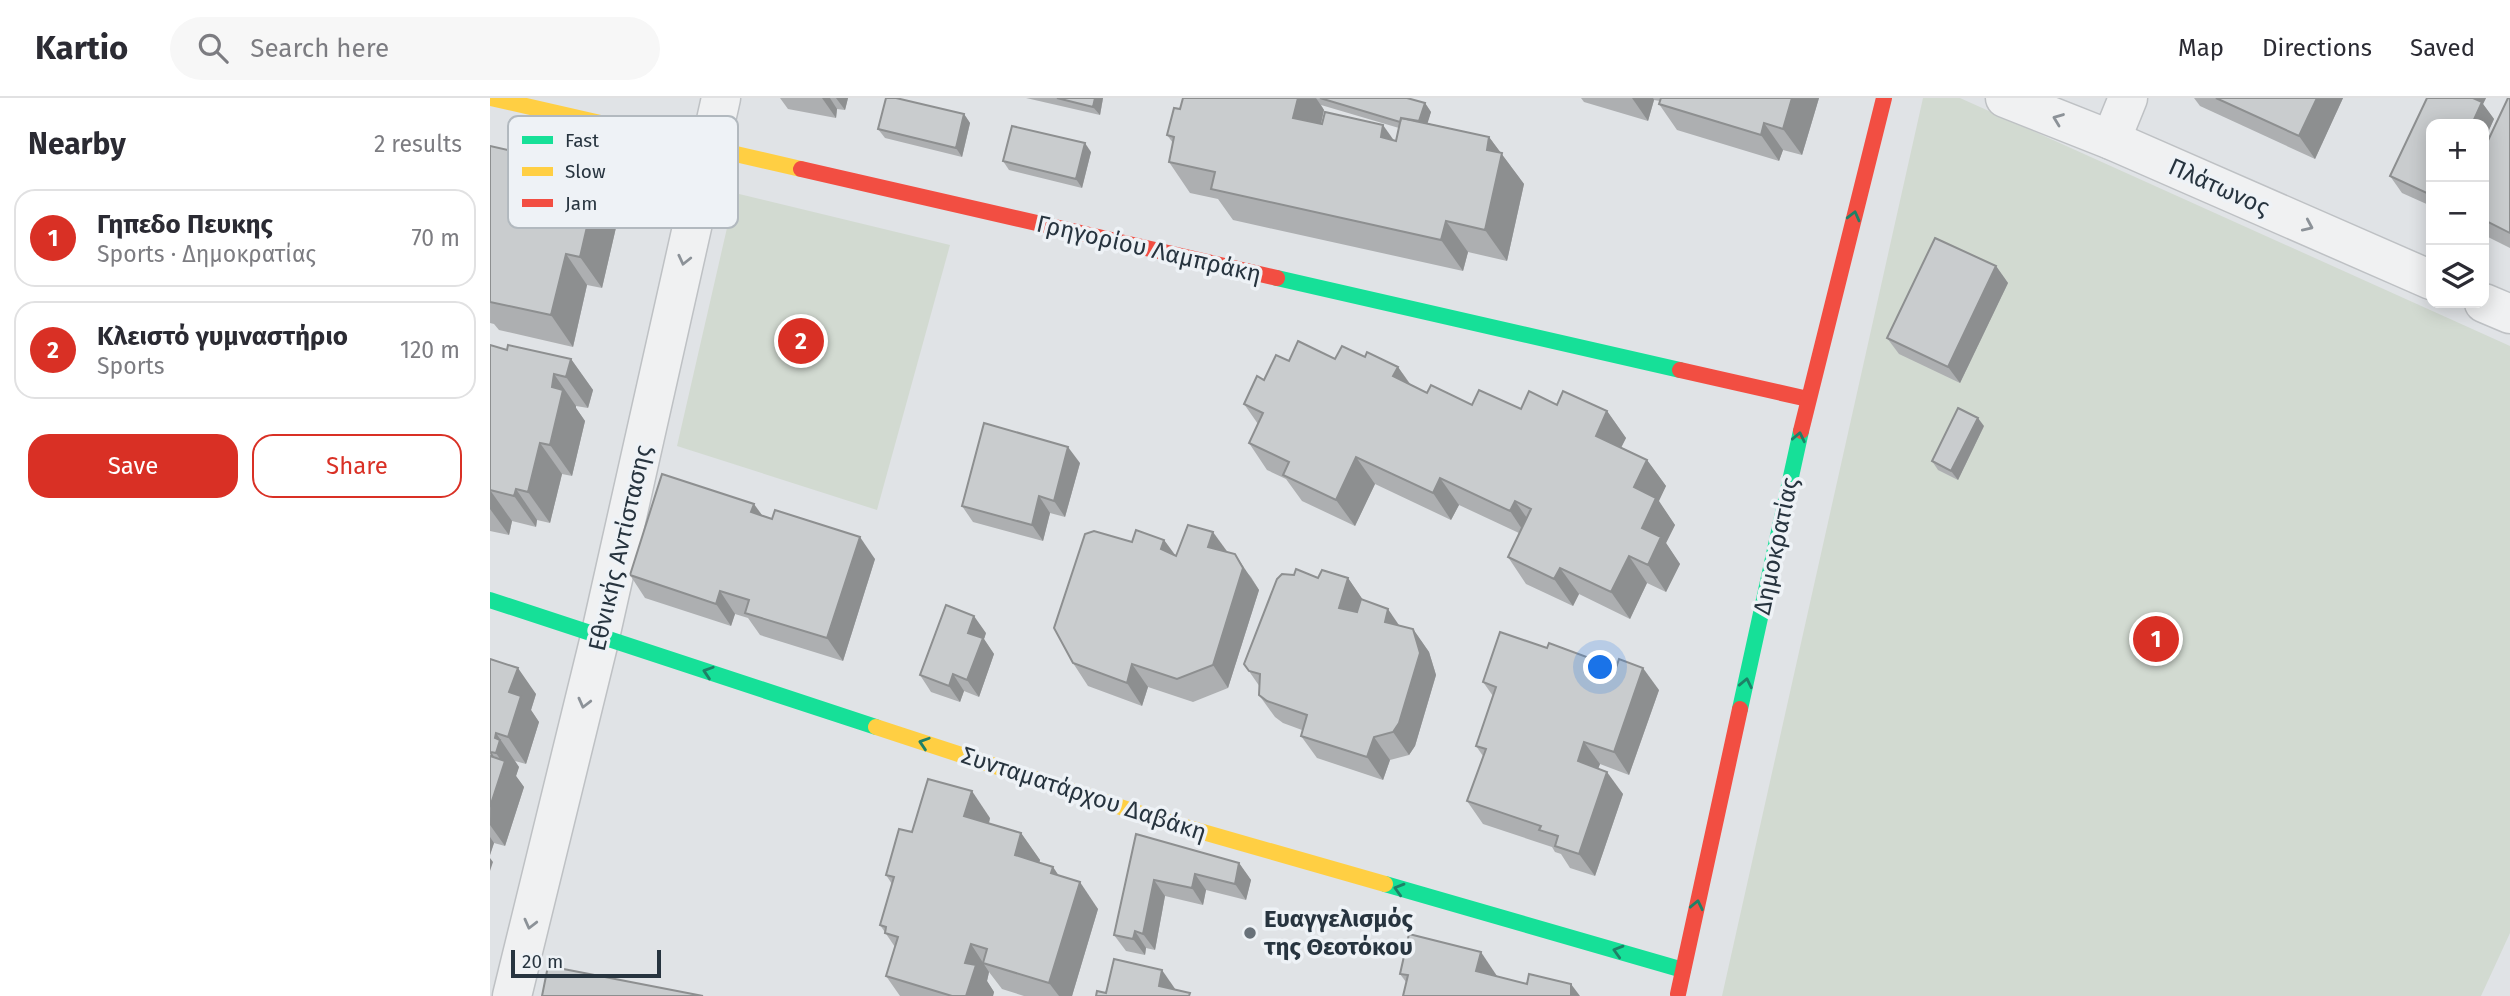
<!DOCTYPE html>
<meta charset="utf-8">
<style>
:root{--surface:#fff;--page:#f7f7f7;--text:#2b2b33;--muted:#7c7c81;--line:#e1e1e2;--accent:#d93025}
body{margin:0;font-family:"Fira Sans",sans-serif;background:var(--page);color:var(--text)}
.controls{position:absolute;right:21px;top:21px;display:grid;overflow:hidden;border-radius:14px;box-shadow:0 4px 18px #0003}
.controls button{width:63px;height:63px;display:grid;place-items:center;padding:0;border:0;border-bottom:2px solid var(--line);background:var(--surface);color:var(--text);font:35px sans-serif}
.scale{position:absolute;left:21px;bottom:18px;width:150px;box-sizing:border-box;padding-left:7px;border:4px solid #27343f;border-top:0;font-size:19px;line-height:24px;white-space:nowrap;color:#27343f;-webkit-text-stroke:5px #eef2f6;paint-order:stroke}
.you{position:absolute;left:1111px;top:570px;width:24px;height:24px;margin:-18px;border:5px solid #fff;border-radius:50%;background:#1a73e8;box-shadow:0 0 0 10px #1a73e833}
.badge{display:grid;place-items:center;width:46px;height:46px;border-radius:50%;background:var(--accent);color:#fff;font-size:23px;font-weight:700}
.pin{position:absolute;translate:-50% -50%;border:4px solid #fff;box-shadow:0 2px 7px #0006}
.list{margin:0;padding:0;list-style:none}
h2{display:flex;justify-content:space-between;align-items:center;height:91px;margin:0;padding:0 28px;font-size:30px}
h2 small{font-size:23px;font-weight:400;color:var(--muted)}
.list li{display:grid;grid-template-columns:46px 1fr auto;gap:21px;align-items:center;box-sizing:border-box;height:98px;margin:0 14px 14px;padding:0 14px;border:2px solid var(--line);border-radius:21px}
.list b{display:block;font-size:26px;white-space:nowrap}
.list p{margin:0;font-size:23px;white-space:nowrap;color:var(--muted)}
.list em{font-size:23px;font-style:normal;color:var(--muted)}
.actions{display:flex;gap:14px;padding:21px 28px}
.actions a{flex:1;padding:16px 0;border:2px solid var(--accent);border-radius:21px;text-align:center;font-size:24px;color:var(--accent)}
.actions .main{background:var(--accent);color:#fff}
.icon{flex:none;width:38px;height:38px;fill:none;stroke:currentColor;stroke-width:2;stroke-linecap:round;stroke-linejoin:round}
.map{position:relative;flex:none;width:2020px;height:898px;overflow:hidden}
header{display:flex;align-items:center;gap:42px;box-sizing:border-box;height:98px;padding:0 35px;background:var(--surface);border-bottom:2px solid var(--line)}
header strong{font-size:33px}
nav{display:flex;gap:38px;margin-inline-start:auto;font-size:24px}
.search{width:490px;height:63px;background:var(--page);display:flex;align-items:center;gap:18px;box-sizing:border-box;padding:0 24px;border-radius:38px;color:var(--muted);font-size:26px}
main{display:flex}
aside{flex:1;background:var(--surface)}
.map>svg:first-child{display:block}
.green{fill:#d2dad1}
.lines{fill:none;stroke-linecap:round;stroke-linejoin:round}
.street-casing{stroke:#bec1c4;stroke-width:41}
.street{stroke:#f0f1f2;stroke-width:38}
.fast{stroke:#16e098;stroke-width:16}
.slow{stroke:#ffcf43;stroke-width:16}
.jam{stroke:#f24e42;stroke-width:16}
.wall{fill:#adafb1;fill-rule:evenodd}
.shaded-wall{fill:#8d8f90}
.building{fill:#c9ccce;stroke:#8d8f90;stroke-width:2}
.oneway{stroke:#8c9298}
.oneway2{stroke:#1f8167}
.poi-dot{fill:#687179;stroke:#eef2f6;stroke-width:2.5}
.labels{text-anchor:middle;stroke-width:7;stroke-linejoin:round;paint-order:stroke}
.street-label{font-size:24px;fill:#27343f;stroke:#eef2f6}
.poi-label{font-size:24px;font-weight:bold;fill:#27343f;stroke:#eef2f6;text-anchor:start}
.key{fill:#eef2f6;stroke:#b2b9bf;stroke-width:2}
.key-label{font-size:19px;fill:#27343f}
</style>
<header>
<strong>Kartio</strong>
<div class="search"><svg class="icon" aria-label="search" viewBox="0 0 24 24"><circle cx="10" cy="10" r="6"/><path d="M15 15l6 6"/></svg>Search here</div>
<nav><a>Map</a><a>Directions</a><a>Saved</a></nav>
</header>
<main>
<aside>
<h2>Nearby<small>2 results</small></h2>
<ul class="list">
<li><span class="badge">1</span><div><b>Γηπεδο Πευκης</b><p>Sports · Δημοκρατίας</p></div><em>70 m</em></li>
<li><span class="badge">2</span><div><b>Κλειστό γυμναστήριο</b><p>Sports</p></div><em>120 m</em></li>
</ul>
<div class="actions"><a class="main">Save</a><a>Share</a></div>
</aside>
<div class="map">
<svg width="2020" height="898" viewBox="0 0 2020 898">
<rect width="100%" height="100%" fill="#e0e3e6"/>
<!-- green -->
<g class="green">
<polygon points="1433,0 1470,0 2020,248 2020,835 1991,898 1232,898"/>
<polygon points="245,95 460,147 387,412 187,348"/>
</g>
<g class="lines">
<defs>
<g id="street">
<polyline points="1515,0 1621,42 1941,182"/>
<polyline points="1621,42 1638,0"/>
<polyline points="1994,205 2020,216"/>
<polyline points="22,898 110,539 231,0"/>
</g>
</defs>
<!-- street casing -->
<use href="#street" class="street-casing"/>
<!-- street -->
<use href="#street" class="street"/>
<!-- fast -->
<g class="fast">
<polyline points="787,180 1190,272"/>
<polyline points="0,502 386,629"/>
<polyline points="1250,611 1311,333"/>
<polyline points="895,786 1193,872"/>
</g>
<!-- slow -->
<g class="slow">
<polyline points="1,0 311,71"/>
<polyline points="386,629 664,720 895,786"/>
</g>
<!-- jam -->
<g class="jam">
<polyline points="311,71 787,180"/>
<polyline points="1190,272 1318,301"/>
<polyline points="1311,333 1394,0"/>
<polyline points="1188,896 1250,611"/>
</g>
</g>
<!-- wall -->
<g class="wall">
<polygon points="290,0 358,0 355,12 347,11 346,20 298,11"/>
<polygon points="536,0 613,0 610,17"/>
<path d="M693,0H917L935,5L941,14L937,25L999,39L1034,86L1017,163L978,154L973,173L743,122L728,101L700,95L679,64L683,45L677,37L690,11ZM831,7L909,30L906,43L831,26L834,12Z"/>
<polygon points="1091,0 1329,0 1312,57 1293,52 1289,63 1187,32 1169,6 1170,3 1164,2 1158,23 1094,4"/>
<polygon points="1704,0 1853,0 1825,61 1710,8"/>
<polygon points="1937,0 1996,0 1993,6 2004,21 1994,43 1994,26 1941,26 1941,108 1912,95 1900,78"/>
<polygon points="2020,0 2020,150 1994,137 1994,51"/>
<polygon points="474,16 480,25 472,59 395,40 388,31"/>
<polygon points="0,48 107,76 131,108 112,190 97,187 83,249 9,232 4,226 0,225"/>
<polygon points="601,54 592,90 519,72 513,63"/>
<polygon points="1506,168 1518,185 1470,285 1409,256 1397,240"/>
<polygon points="0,247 17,252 81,261 103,292 98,310 86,308 86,310 95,323 82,378 72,376 60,425 47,422 46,429 22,423 19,437 0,433"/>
<polygon points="875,259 908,269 921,287 937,295 982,307 1031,311 1067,307 1117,313 1136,340 1131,349 1157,362 1176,388 1168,403 1185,427 1176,445 1190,466 1176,494 1157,485 1140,521 1089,496 1083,508 1036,486 1018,459 1029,435 969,407 961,422 885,386 865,428 812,403 796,381 777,372 759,345 768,326 754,306 774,282 799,263"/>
<polygon points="1494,328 1468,382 1448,372 1442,363"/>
<polygon points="590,365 575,419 560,415 553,443 483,424 472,408"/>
<polygon points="272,417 385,461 353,563 270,537 258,520 245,516 241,528 155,500 140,477"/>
<polygon points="674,442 686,458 738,454 761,479 769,492 738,590 703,604 658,589 652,608 598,588 583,565 642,444"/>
<polygon points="828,480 858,480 873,502 910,528 923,531 939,554 946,577 925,648 919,657 900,662 893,682 827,660 811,638 812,632 793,625 785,619 769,597 770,589 754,566"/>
<polygon points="496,535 494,541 504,556 489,599 474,593 470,604 441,594 430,577"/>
<polygon points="0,561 46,596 41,612 49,624 36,666 25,663 29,669 26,678 34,689 15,748 4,745 0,757"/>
<polygon points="993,584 1169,592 1139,677 1110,666 1108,670 1133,696 1105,778 1080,770 1071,756 1065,754 1062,749 993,726 977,703 993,658 986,648 1003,598"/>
<polygon points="500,720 499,726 531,735 550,762 549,765 563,769 568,777 608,811 582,898 534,898 512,891 499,874 497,883 504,894 503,898 410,898 396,878 405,849 390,827 402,786 396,777 422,734"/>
<polygon points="646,736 749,765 761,782 756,802 716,792 713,807 675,798 665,852 656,850 655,857 636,853 624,837"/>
<polygon points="910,876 1008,878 916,884"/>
</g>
<!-- shaded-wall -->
<g class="shaded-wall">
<polygon points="332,0 340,0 347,11 346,20"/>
<polygon points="346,0 358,0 355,12"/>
<polygon points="605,0 613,0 610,17 603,9"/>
<polygon points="808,0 826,0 834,12 825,52 803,20"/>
<polygon points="1142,0 1163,0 1164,2 1158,23"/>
<polygon points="1302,0 1329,0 1312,57 1293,31"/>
<polygon points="1827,0 1853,0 1825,61 1809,38"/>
<polygon points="1980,0 1996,0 1993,6 2004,21 1994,43 1994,26 1982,26"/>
<polygon points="935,5 941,14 934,37 928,29"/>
<polygon points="474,16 480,25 472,59 466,50"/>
<polygon points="1274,25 1293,52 1289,63 1271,37"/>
<polygon points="893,27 915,58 891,39"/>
<polygon points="999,39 1034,86 1017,163 995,132 997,52"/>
<polygon points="595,45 601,54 592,90 586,81"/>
<polygon points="99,66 109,79 109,77 131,108 112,190 90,159 97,74"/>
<polygon points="956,123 978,154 973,173 951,142"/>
<polygon points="76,156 97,187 83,249 61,217"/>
<polygon points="1506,168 1518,185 1470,285 1458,269"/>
<polygon points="81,261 103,292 98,310 76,279"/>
<polygon points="908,269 926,295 903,278"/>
<polygon points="64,276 86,308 86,310 95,323 82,378 60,347 62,289"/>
<polygon points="1117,313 1136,340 1124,364 1106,338"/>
<polygon points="1488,320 1494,328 1468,382 1461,373"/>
<polygon points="50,345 72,376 60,425 38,394"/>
<polygon points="578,349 590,365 575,419 564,403"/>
<polygon points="866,359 885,386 865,428 846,402"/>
<polygon points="1157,362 1176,388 1169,403 1185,427 1176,445 1190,466 1176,494 1158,467 1144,389"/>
<polygon points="950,380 969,407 961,422 943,395"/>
<polygon points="26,391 47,422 46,429 24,398"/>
<polygon points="0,392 22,423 19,437 0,411"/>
<polygon points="549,398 560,415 553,443 542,427"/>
<polygon points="1025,403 1044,430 1038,440 1020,413"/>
<polygon points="264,406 280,428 261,414"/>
<polygon points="723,434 739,456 718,449"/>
<polygon points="370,439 385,461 353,563 337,540"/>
<polygon points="674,442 690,464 671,451"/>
<polygon points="745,456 769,492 738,590 723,567"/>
<polygon points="1139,458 1157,485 1140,521 1121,494"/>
<polygon points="1070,470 1089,496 1083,508 1064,481"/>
<polygon points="858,480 873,502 865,532 849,510"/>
<polygon points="230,493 245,516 241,528 226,506"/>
<polygon points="898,511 913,533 895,524"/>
<polygon points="484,518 496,535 494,541 504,556 489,599 477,582 478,535"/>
<polygon points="923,531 939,554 946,577 925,648 919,657 903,634"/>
<polygon points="642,566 658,589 652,608 637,585"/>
<polygon points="28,570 46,596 41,612 49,624 36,666 18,639 19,594"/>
<polygon points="1153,570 1169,592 1139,677 1124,654"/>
<polygon points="463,576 474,593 470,604 459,588"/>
<polygon points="6,635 29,669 26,678 34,689 15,748 0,727 1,654 12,671 14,667 6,655 5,640"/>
<polygon points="884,639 900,662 893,682 877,659"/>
<polygon points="1094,644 1110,666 1103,685 1088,663"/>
<polygon points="1117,674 1133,696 1105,778 1089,756"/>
<polygon points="482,693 500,720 493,745 474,718"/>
<polygon points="531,735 550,762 543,784 525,757"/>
<polygon points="0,739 4,745 0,757"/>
<polygon points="0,760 3,764 0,773"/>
<polygon points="749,765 761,782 756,802 745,786"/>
<polygon points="563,769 581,796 561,775"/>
<polygon points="705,776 716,792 713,807 702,790"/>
<polygon points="664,782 675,798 665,852 653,836"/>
<polygon points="590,784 608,811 582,898 569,898 559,885"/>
<polygon points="645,833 656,850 655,857 643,841"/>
<polygon points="481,846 499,874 497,883 504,894 503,898 476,898 475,865"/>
<polygon points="991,854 1009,881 986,873"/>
<polygon points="672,872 688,895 669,888"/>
<polygon points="1081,886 1090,898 1081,898"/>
</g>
<!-- building -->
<g class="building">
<polygon points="396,0 406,0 474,16 466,50 388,31"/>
<polygon points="567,0 605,0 603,9"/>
<polygon points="693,0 808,0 803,20 832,26 835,14 893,27 891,39 906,43 911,20 999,39 997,52 1012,55 995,132 956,123 951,142 721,91 725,74 679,64 684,39 677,37 684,10 690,11"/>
<polygon points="830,0 917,0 935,5 929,23 911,20 910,24"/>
<polygon points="1171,0 1302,0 1293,31 1274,25 1271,37 1169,6"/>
<polygon points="1726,0 1827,0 1809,38"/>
<polygon points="1937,0 1983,0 1992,4 1982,26 1941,26 1941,97 1900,78"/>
<polygon points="2018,0 2020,0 2020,135 1994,122 1994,51"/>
<polygon points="522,28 595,45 586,81 513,63"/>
<polygon points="0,48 57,61 58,57 99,66 97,74 109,77 90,159 76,156 61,217 0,204"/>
<polygon points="1445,140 1506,168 1458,269 1397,240"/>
<polygon points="808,243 845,261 852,248 875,259 877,254 908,269 903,278 937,295 941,287 982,307 989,292 1031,311 1039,293 1067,307 1073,293 1117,313 1106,338 1157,362 1144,389 1166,400 1152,430 1171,439 1158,467 1139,458 1121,494 1070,470 1064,481 1018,459 1041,411 1025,403 1020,413 950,380 943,395 866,359 846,402 793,377 799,364 759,345 773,315 754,306 767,278 774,282 786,257 799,263"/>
<polygon points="0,247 17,252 18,247 81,261 76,279 64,276 62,289 73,292 60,347 50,345 38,394 26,391 24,398 0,392"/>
<polygon points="1468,310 1488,320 1461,373 1442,363"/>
<polygon points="494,325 578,349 564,403 549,398 542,427 472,408"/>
<polygon points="172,376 264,406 261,414 282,421 285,412 370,439 337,540 255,515 259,502 230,493 226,506 140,477"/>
<polygon points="698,427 723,434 718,449 745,456 753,470 723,567 687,581 642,566 637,585 583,565 564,530 595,436 604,433 642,444 646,432 674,442 671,451 686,458"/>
<polygon points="806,471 828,480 832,472 858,480 849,510 867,514 871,501 898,511 895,524 923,531 930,555 909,625 903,634 884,639 877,659 811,638 817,617 777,603 769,597 770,576 759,573 754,566 787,481 792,476 804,477"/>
<polygon points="456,507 484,518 478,535 493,540 477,582 463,576 459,588 430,577"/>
<polygon points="1010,534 1057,550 1059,545 1126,570 1129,561 1153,570 1124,654 1094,644 1088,663 1117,674 1089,756 1065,748 1068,738 1049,732 1051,728 977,703 996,651 986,648 1006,589 993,584"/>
<polygon points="0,561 28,570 19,594 31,598 18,639 6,635 5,640 10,642 6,655 1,654 0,655"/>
<polygon points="0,658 15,663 0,709"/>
<polygon points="438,681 482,693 474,718 531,735 525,757 563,769 561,775 590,784 559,885 493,865 497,851 481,846 475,865 486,867 476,898 462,898 396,878 408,839 395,835 396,829 390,827 404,779 396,777 409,731 422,734"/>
<polygon points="646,736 749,765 745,786 705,776 702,790 664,782 653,836 645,833 643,841 624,837"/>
<polygon points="919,836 991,854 986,873 1037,886 1039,876 1081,886 1081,898 913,898 918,877 910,876"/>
<polygon points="624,861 672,872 669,888 700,895 699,898 606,898 607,893 616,895"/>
<polygon points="58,868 213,898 52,898"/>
</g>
<!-- one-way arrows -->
<defs><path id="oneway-chevron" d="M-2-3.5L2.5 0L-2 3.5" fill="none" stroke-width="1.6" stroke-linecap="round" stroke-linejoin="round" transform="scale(1.75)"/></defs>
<g class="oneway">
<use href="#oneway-chevron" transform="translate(1568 21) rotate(-159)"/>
<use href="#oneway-chevron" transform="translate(1818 128) rotate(24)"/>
<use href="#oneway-chevron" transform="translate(194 162) rotate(103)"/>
<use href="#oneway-chevron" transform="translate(94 605) rotate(104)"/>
<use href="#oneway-chevron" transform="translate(40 826) rotate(104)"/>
</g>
<g class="oneway2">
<use href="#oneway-chevron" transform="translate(1364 118) rotate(-76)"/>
<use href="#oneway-chevron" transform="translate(1309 339) rotate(-78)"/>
<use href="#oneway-chevron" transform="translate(218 574) rotate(-162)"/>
<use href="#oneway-chevron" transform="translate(1256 585) rotate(-78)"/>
<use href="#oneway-chevron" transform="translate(434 645) rotate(-162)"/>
<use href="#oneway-chevron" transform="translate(909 791) rotate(-164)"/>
<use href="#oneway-chevron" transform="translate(1207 807) rotate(-78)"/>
<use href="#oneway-chevron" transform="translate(1128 853) rotate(-164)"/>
</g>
<!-- markers -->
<circle class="poi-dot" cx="760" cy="835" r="7"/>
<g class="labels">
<!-- street labels -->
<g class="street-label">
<text transform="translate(1729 89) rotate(24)" y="8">Πλάτωνος</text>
<text transform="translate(659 151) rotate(13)" y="8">Γρηγορίου Λαμπράκη</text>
<text transform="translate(1286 448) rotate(-78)" y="8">Δημοκρατίας</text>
<text transform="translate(130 450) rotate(-77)" y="8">Εθνικής Αντίστασης</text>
<text transform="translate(594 696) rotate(18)" y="8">Συνταματάρχου Δαβάκη</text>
</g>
<!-- poi labels -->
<g class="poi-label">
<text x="774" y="829">Ευαγγελισμός<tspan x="774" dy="28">της Θεοτόκου</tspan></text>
</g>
</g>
<!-- legend -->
<rect x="18" y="18" width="230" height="112" rx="10" class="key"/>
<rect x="32" y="38" width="31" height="8" fill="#16e098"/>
<rect x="32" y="69" width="31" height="9" fill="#ffcf43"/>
<rect x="32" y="101" width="31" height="8" fill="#f24e42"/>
<g class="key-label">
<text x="75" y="49">Fast</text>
<text x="75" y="80">Slow</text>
<text x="75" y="112">Jam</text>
</g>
</svg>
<div class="controls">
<button>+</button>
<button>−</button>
<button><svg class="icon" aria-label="layers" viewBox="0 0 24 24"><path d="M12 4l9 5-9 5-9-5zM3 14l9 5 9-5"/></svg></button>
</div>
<div class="scale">20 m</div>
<div class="you"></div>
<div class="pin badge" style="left:1666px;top:541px">1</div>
<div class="pin badge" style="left:311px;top:243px">2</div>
</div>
</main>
